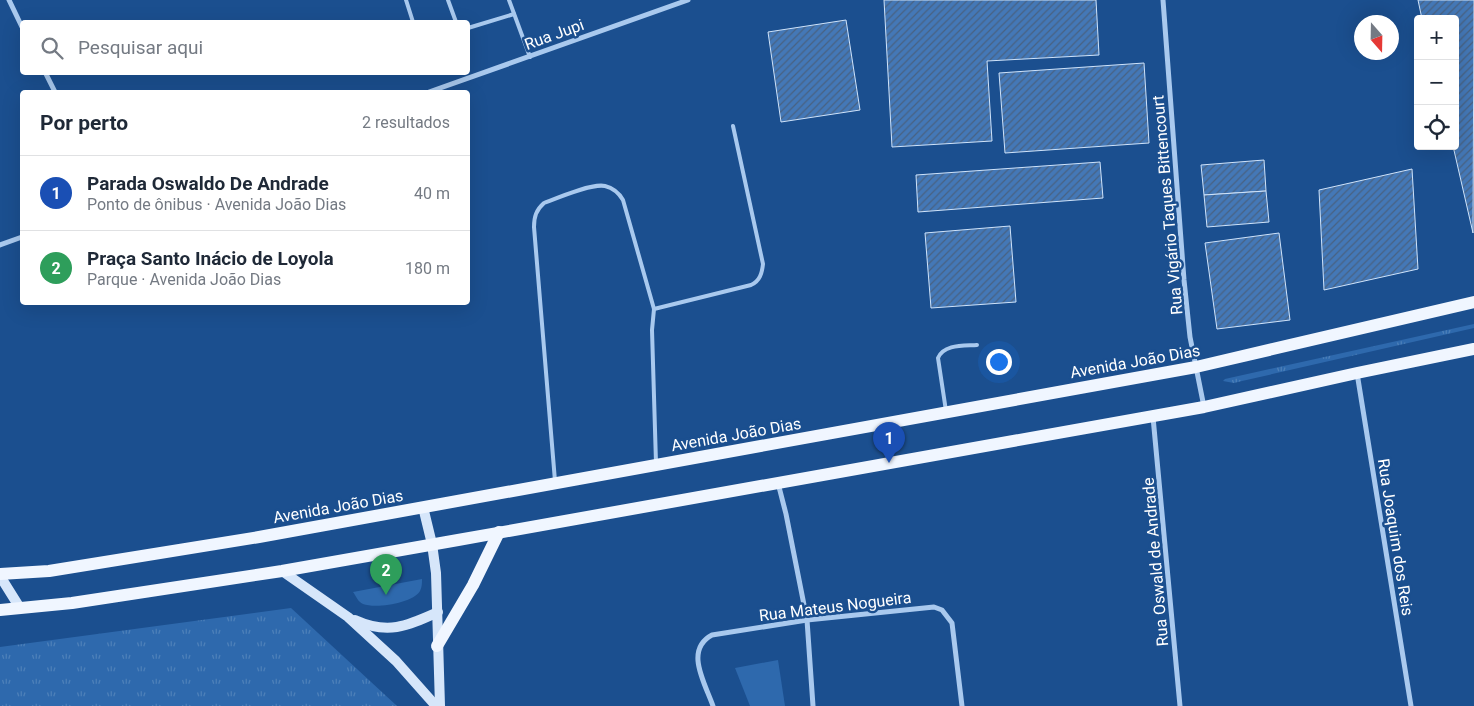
<!DOCTYPE html>
<html lang="pt">
<meta charset="utf-8">
<style>
:root{--surface:#fff;--page:#f2f2f3;--text:#1f2937;--muted:#747a83;--line:#e0e1e3;--accent:#84754c}
body{margin:0;font-family:Roboto,sans-serif;background:var(--page);color:var(--text)}
.controls{position:absolute;right:15px;top:15px;display:grid;overflow:hidden;border-radius:5px;box-shadow:0 5px 20px #0002}
.controls button{width:45px;height:45px;display:grid;place-items:center;padding:0;border:0;border-bottom:1px solid var(--line);background:var(--surface);color:var(--text);font:25px sans-serif}
.compass{position:absolute;left:1354px;top:15px;width:45px;height:45px;border-radius:50%;background:var(--surface);box-shadow:0 5px 20px #0002;rotate:160deg}
.you{position:absolute;left:998px;top:361px;width:18px;height:18px;margin:-12px;border:4px solid #fff;border-radius:50%;background:#1a73e8;box-shadow:0 0 0 8px #1a73e833}
.badge{display:grid;place-items:center;width:32px;height:32px;border-radius:50%;background:var(--accent);color:#fff;font-size:16px;font-weight:700}
.pin{position:absolute;translate:-50% -41px;filter:drop-shadow(0 1px 2px #0008)}
.pin::after{content:'';position:absolute;top:26px;width:18px;height:15px;background:inherit;clip-path:polygon(0 0,100% 0,50% 100%)}
.list{margin:0;padding:0;list-style:none}
h2{display:flex;justify-content:space-between;align-items:center;height:65px;margin:0;padding:0 20px;font-size:21px}
h2 small{font-size:16px;font-weight:400;color:var(--muted)}
.list li{display:grid;grid-template-columns:32px 1fr auto;gap:15px;align-items:center;box-sizing:border-box;height:75px;padding:0 20px;border-top:1px solid var(--line)}
.list b{display:block;font-size:19px;white-space:nowrap}
.list p{margin:0;font-size:16px;white-space:nowrap;color:var(--muted)}
.list em{font-size:16px;font-style:normal;color:var(--muted)}
.icon{flex:none;width:28px;height:28px;fill:none;stroke:currentColor;stroke-width:2;stroke-linecap:round;stroke-linejoin:round}
.map{position:relative;flex:none;width:1474px;height:706px;overflow:hidden}
.search{position:absolute;background:var(--surface);box-shadow:0 5px 20px #0002;left:20px;top:20px;width:450px;height:55px;display:flex;align-items:center;gap:12px;box-sizing:border-box;padding:0 18px;border-radius:5px;color:var(--muted);font-size:19px}
.panel{position:absolute;background:var(--surface);box-shadow:0 5px 20px #0002;left:20px;top:90px;width:450px;height:215px;border-radius:5px}
.map>svg:first-child{display:block}
.grass{fill:url(#grass-tufts)}
.park{fill:#2e69ad}
.building{fill:url(#building-hatch);stroke:#cfe3fa}
.lines{fill:none;stroke-linecap:round;stroke-linejoin:round}
.lane{stroke:#a9c9ee;stroke-width:4}
.street{stroke:#a9c9ee;stroke-width:5}
.secondary{stroke:#d6e6fa;stroke-width:10}
.primary{stroke:#f0f6ff;stroke-width:12}
.labels{text-anchor:middle;stroke-width:5;stroke-linejoin:round;paint-order:stroke}
.street-label{font-size:16px;fill:#fff;stroke:#1b4f8f}
</style>
<div class="map">
<svg width="1474" height="706" viewBox="0 0 1474 706">
<defs>
<pattern id="grass-tufts" width="24" height="20" patternUnits="userSpaceOnUse" patternTransform="scale(1.25)"><rect width="24" height="20" fill="#2e69ad"/><path d="M3 7l-1-3M5 7V3M7 7l1-3M15 17l-1-3M17 17v-4M19 17l1-3" fill="none" stroke="#4d80b9"/></pattern>
<pattern id="building-hatch" width="6" height="6" patternUnits="userSpaceOnUse" patternTransform="scale(1.25)"><rect width="6" height="6" fill="#4478b7"/><path d="M-1 1l2-2M0 6l6-6M5 7l2-2" fill="none" stroke="#486282"/></pattern>
</defs>
<rect width="100%" height="100%" fill="#1b4f8f"/>
<!-- grass -->
<g class="grass">
<polygon points="1474,324 1474,328 1242,381 1234,383 1223,381 1225,379"/>
<polygon points="291,608 397,706 0,706 0,647"/>
</g>
<!-- park -->
<g class="park">
<path d="M422,579C422,583 422,587 420,591C413,603 376,609 363,604C358,602 356,596 353,592Z"/>
<polygon points="778,660 785,706 750,706 735,668"/>
</g>
<!-- building -->
<g class="building">
<polygon points="884,0 1096,0 1099,55 987,61 992,141 892,147"/>
<polygon points="1418,0 1474,0 1473,233 1453,146 1455,146 1455,19 1422,19"/>
<polygon points="846,20 860,110 781,122 768,32"/>
<polygon points="1144,63 1149,143 1005,153 999,73"/>
<polygon points="1264,160 1266,191 1204,195 1201,165"/>
<polygon points="1100,162 1103,198 918,212 916,175"/>
<polygon points="1412,169 1418,269 1324,290 1319,190"/>
<polygon points="1266,191 1269,222 1207,227 1204,195"/>
<polygon points="1010,226 1016,302 931,308 925,233"/>
<polygon points="1279,233 1290,320 1217,329 1205,243"/>
</g>
<g class="lines">
<!-- lane -->
<g class="lane">
<polyline points="406,0 413,22"/>
<polyline points="448,0 456,22"/>
<polyline points="509,0 530,57"/>
<polyline points="468,28 514,14"/>
<path d="M946,411L938,358C944,344 964,346 977,345"/>
<path d="M656,463L652,330L654,309L751,285C760,281 762,273 763,264L733,126"/>
<path d="M555,481L534,227C534,217 536,210 544,203C557,198 592,183 605,186C613,188 619,193 623,200L654,309"/>
</g>
<!-- street -->
<g class="street">
<polyline points="9,0 22,27"/>
<polyline points="1163,0 1184,280 1190,337 1204,407"/>
<polyline points="45,72 55,92"/>
<polyline points="429,92 688,0"/>
<polyline points="0,245 22,237"/>
<polyline points="1357,373 1411,706"/>
<polyline points="1153,417 1180,706"/>
<polyline points="778,483 786,514 807,620 813,706"/>
<path d="M713,706C705,683 684,650 712,635L807,620L934,607L942,610L952,623L962,706"/>
</g>
<!-- secondary -->
<g class="secondary">
<polyline points="423,507 432,544 436,573 440,706"/>
<polyline points="282,571 348,617 396,661 436,706"/>
<polyline points="0,576 20,608"/>
<path d="M355,620C388,635 407,626 438,612"/>
</g>
<!-- primary -->
<g class="primary">
<polyline points="0,574 49,571 259,537 1196,367 1474,302"/>
<polyline points="0,610 72,603 282,571 458,540 1204,407 1357,373 1474,349"/>
<polyline points="437,646 473,585 499,532"/>
</g>
</g>
<g class="labels">
<!-- street labels -->
<g class="street-label">
<text transform="translate(554 34) rotate(-20)" y="6">Rua Jupi</text>
<text transform="translate(1167 205) rotate(-95)" y="6">Rua Vigário Taques Bittencourt</text>
<text transform="translate(1135 361) rotate(-10)" y="6">Avenida João Dias</text>
<text transform="translate(736 434) rotate(-10)" y="6">Avenida João Dias</text>
<text transform="translate(338 506) rotate(-10)" y="6">Avenida João Dias</text>
<text transform="translate(1396 537) rotate(81)" y="6">Rua Joaquim dos Reis</text>
<text transform="translate(1155 562) rotate(-95)" y="6">Rua Oswald de Andrade</text>
<text transform="translate(835 606) rotate(-7)" y="6">Rua Mateus Nogueira</text>
</g>
</g>
</svg>
<div class="controls">
<button>+</button>
<button>−</button>
<button><svg class="icon" aria-label="locate" viewBox="0 0 24 24"><circle cx="12" cy="12" r="6"/><path d="M12 2v4M12 18v4M2 12h4M18 12h4"/></svg></button>
</div>
<svg class="compass" viewBox="-18 -18 36 36"><path d="M0-13l5 13h-10z" fill="#e53935"/><path d="M0 13l5-13h-10z" fill="#747a83"/></svg>
<div class="you"></div>
<div class="pin badge" style="left:889px;top:463px;background:#1a4fb4">1</div>
<div class="pin badge" style="left:386px;top:595px;background:#2e9e5b">2</div>
<div class="search"><svg class="icon" aria-label="search" viewBox="0 0 24 24"><circle cx="10" cy="10" r="6"/><path d="M15 15l6 6"/></svg>Pesquisar aqui</div>
<section class="panel">
<h2>Por perto<small>2 resultados</small></h2>
<ul class="list">
<li><span class="badge" style="background:#1a4fb4">1</span><div><b>Parada Oswaldo De Andrade</b><p>Ponto de ônibus · Avenida João Dias</p></div><em>40 m</em></li>
<li><span class="badge" style="background:#2e9e5b">2</span><div><b>Praça Santo Inácio de Loyola</b><p>Parque · Avenida João Dias</p></div><em>180 m</em></li>
</ul>
</section>
</div>
